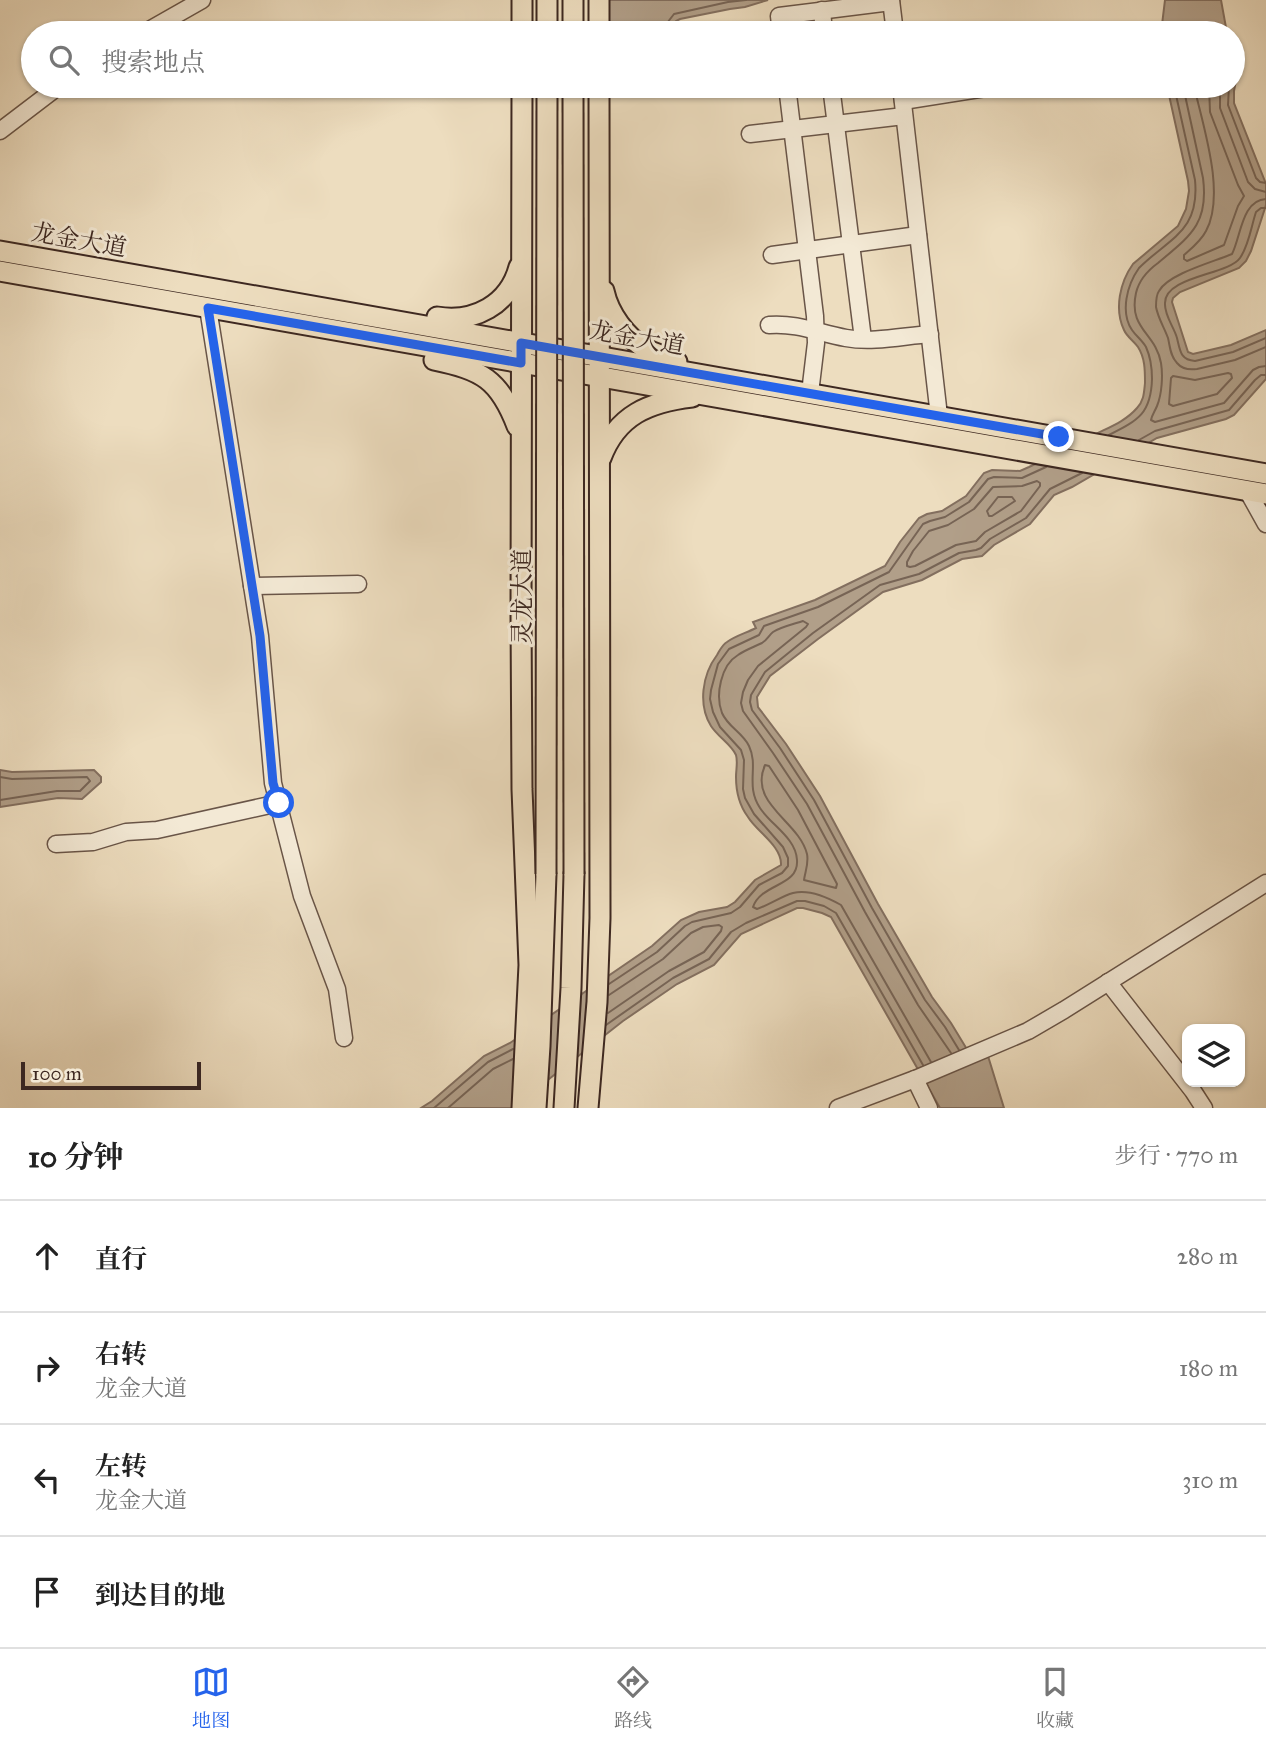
<!DOCTYPE html>
<html lang="zh">
<meta charset="utf-8">
<style>
:root{--surface:#fff;--page:#f6f6f6;--text:#222;--muted:#767676;--line:#e0e0e0;--accent:#2563eb}
body{margin:0;font-family:"IM FELL Great Primer","Noto Serif SC",serif;background:var(--page);color:var(--text)}
.controls{position:absolute;right:21px;bottom:21px;display:grid;overflow:hidden;border-radius:14px;box-shadow:0 2px 5px #0004}
.controls button{width:63px;height:63px;display:grid;place-items:center;padding:0;border:0;border-bottom:2px solid var(--line);background:var(--surface);color:var(--text);font:35px sans-serif}
.scale{position:absolute;left:21px;bottom:18px;width:180px;box-sizing:border-box;padding-left:7px;border:4px solid #3d2821;border-top:0;font-size:19px;line-height:24px;white-space:nowrap;color:#3d2821;-webkit-text-stroke:5px #f3e9d5;paint-order:stroke}
.stop{position:absolute;width:21px;height:21px;margin:-16px;border:5px solid #2563eb;border-radius:50%;background:#fff}
.stop.end{background:#2563eb;border-color:#fff;box-shadow:0 2px 7px #0008}
.list{margin:0;padding:0;list-style:none}
h2{display:flex;justify-content:space-between;align-items:center;height:91px;margin:0;padding:0 28px;font-size:30px}
h2 small{font-size:23px;font-weight:400;color:var(--muted)}
.list li{display:grid;grid-template-columns:46px 1fr auto;gap:21px;align-items:center;box-sizing:border-box;height:112px;padding:0 28px;border-top:2px solid var(--line)}
.list b{display:block;font-size:26px;white-space:nowrap}
.list p{margin:0;font-size:23px;white-space:nowrap;color:var(--muted)}
.list em{font-size:23px;font-style:normal;color:var(--muted)}
.icon{flex:none;width:38px;height:38px;fill:none;stroke:currentColor;stroke-width:2;stroke-linecap:round;stroke-linejoin:round}
.map{position:relative;flex:none;width:1266px;height:1108px;overflow:hidden}
.search{position:absolute;background:var(--surface);box-shadow:0 2px 5px #0004;left:21px;right:21px;top:21px;height:77px;display:flex;align-items:center;gap:18px;box-sizing:border-box;padding:0 24px;border-radius:38px;color:var(--muted);font-size:26px}
.sheet{height:539px;background:var(--surface)}
nav{display:flex;justify-content:space-around;align-items:center;box-sizing:border-box;height:98px;border-top:2px solid var(--line);background:var(--surface);font-size:19px;color:var(--muted)}
nav a{display:grid;justify-items:center;gap:4px}
nav .on{color:var(--accent)}
.map>svg:first-child{display:block}
.water{fill:#b19f89;stroke:#836f5f;stroke-width:2}
.lines{fill:none;stroke-linecap:round;stroke-linejoin:round}
.shore{stroke:#776455;stroke-width:2}
.minor-casing{stroke:#695548;stroke-width:19}
.major-casing{stroke:#3d2821;stroke-width:23}
.minor{stroke:#f3e9d5;stroke-width:16}
.major{stroke:#edddbf;stroke-width:19}
.major-bridge-casing{stroke:#3d2821;stroke-width:23;stroke-linecap:butt}
.major-bridge{stroke:#edddbf;stroke-width:19}
.route{stroke:#2563eb;stroke-width:9}
.labels{text-anchor:middle;stroke-width:6;stroke-linejoin:round;paint-order:stroke}
.street-label{font-size:24px;fill:#3d2821;stroke:#f3e9d5}
</style>
<div class="map">
<svg width="1266" height="1108" viewBox="0 0 1266 1108">
<rect width="100%" height="100%" fill="#edddbf"/>
<filter id="stains"><feTurbulence type="fractalNoise" baseFrequency=".00286" numOctaves="4"/><feColorMatrix values="0 0 0 0 .2 0 0 0 0 .09 0 0 0 0 .02 0 0 0 .5 -.17"/></filter>
<radialGradient id="worn" r=".72"><stop offset=".6" stop-color="#630" stop-opacity="0"/><stop offset="1" stop-color="#630" stop-opacity=".3"/></radialGradient>
<!-- water -->
<g class="water">
<polygon points="607,0 768,0 745,7 730,9 680,19 676,21 667,33 625,33 621,27 607,22"/>
<polygon points="1165,0 1221,0 1227,33 1161,33"/>
<path d="M1233,50L1239,64L1234,91V103L1266,184V205L1251,251L1246,261L1239,268L1180,292L1173,298L1172,302L1188,352L1193,354L1231,345L1266,330V379L1234,415L1226,419L1157,438L1072,487L1054,495L1030,524L994,545L982,556L962,559L922,580L883,592L818,639L770,676L757,697L758,707L786,744L820,796L878,904L932,997L951,1023L968,1051L988,1056L1004,1108H940L831,917L822,913L803,908H797L741,934L714,965L677,984L623,1021L512,1108H421L432,1101L484,1056L510,1043L652,946L681,920L699,912L727,907L735,902L755,880L781,865C782,846 757,832 748,817C739,805 736,792 736,777C736,769 738,762 736,755C731,744 718,737 711,726C698,705 702,675 717,655C720,650 722,645 727,642C735,636 746,633 756,628L753,622L815,600L885,566L900,542L919,518L927,514L942,511L966,496L984,473L992,470L1020,471L1029,467C1050,457 1071,446 1092,436C1107,428 1125,422 1137,408C1144,401 1144,392 1145,383C1145,370 1145,358 1138,347C1134,341 1127,337 1124,330C1114,309 1120,282 1133,264L1178,226L1186,209L1189,191L1188,181L1167,86H1233Z"/>
<polygon points="0,770 12,772 94,770 101,777 101,782 82,799 58,798 0,807"/>
</g>
<g class="lines">
<!-- shore -->
<g class="shore">
<polyline points="663,33 664,27 674,14 728,2 746,0"/>
<path d="M1183,86L1203,178C1209,224 1190,236 1158,263C1147,271 1139,280 1136,293C1128,329 1156,333 1161,363C1163,375 1162,394 1157,406C1155,411 1152,415 1151,420L1155,422L1224,403L1253,370L1259,367L1266,366"/>
<path d="M1194,86C1203,126 1226,194 1206,231C1201,241 1192,248 1184,255V259L1187,261L1224,245L1238,206L1244,196L1238,185L1210,112L1209,86"/>
<polyline points="1220,86 1220,108 1248,182 1255,189 1266,192"/>
<polyline points="1229,86 1228,105 1256,178 1260,182 1266,183"/>
<path d="M1266,199C1242,200 1241,236 1232,254C1213,262 1168,274 1159,291C1156,295 1156,301 1156,307C1158,318 1164,327 1168,338C1170,346 1170,356 1177,363C1182,369 1190,370 1197,369L1235,360L1266,347"/>
<path d="M1266,208H1261L1256,212C1251,227 1249,245 1240,258C1228,275 1165,276 1165,303C1164,315 1174,327 1177,338C1180,350 1180,360 1195,361L1233,352L1266,338"/>
<polygon points="1228,373 1231,374 1232,378 1217,394 1173,406 1169,404 1171,378 1173,376 1195,380"/>
<path d="M1109,435C1139,420 1151,413 1152,379C1152,367 1151,358 1146,347C1142,340 1136,336 1132,330C1120,312 1127,285 1139,268C1169,238 1200,232 1195,180L1174,86"/>
<polyline points="1139,440 1155,431 1229,410 1255,380 1261,375 1266,375"/>
<polygon points="1037,481 1040,483 1040,486 1021,511 985,532 976,541 956,545 915,566 910,567 907,566 907,562 913,551 929,531 948,525 974,509 993,487 1022,486"/>
<polygon points="998,497 1012,497 1015,501 992,516 989,516 987,511"/>
<path d="M765,765L769,766L798,810L837,884L836,888L804,880C805,872 809,863 807,854C799,821 748,804 765,765Z"/>
<polyline points="0,777 12,779 87,777 90,781 80,791 57,791 0,800"/>
<polyline points="609,984 657,952 685,926 692,922 731,913 740,907 759,885 782,873 788,866 788,858 783,847 754,814 745,798 743,789 744,760 741,750 720,727 713,712 710,699 711,690 718,664 729,649 759,635 764,626 818,607 889,572 923,524 930,521 945,517 969,502 988,479 994,477 1022,478 1046,467"/>
<polyline points="608,1013 669,971 704,952 721,931 722,927 719,925 703,927 691,933 663,959 609,995"/>
<polyline points="606,1025 673,978 709,959 731,932 746,923 797,901 805,901 824,906 836,913 923,1065"/>
<polyline points="959,1050 945,1027 925,1000 872,908 814,800 780,748 752,710 750,702 751,695 765,672 813,633 880,585 919,574 959,553 976,550 981,548 990,539 1026,518 1050,489 1082,473"/>
<path d="M931,1062L841,905C827,897 809,889 793,893C782,896 769,905 757,909L753,907C761,883 799,887 797,860C796,838 771,825 760,808C745,785 759,767 749,746C743,733 728,727 722,713C715,695 721,665 738,655C745,650 754,647 762,643C767,640 769,635 773,632C781,627 794,624 803,621L808,624L806,627L758,666L748,680L743,692L741,703L743,711L773,753L807,804L865,912L918,1005L951,1053"/>
<polyline points="434,1108 488,1062 513,1049"/>
<polyline points="448,1108 493,1069 513,1059"/>
</g>
<defs>
<g id="minor">
<polyline points="891,0 895,33"/>
<polyline points="822,10 824,33"/>
<polyline points="144,33 202,0"/>
<polyline points="781,33 779,16 891,2"/>
<polyline points="787,86 815,316 816,343 810,393"/>
<polyline points="831,86 863,339"/>
<polyline points="901,86 939,416"/>
<polyline points="903,101 998,86"/>
<polyline points="0,131 59,86"/>
<polyline points="750,134 904,116"/>
<polyline points="772,255 918,235"/>
<polyline points="208,308 260,636 273,783 302,896 337,989 344,1038"/>
<path d="M769,325C799,323 818,333 846,338C873,343 903,336 930,334"/>
<polyline points="1247,490 1266,524"/>
<polyline points="252,586 358,584"/>
<polyline points="56,844 93,842 126,832 157,830 279,803"/>
<polyline points="1108,982 1193,1091 1204,1108"/>
<polyline points="915,1079 929,1108"/>
<polyline points="838,1108 915,1079 1028,1031 1064,1010 1266,883"/>
</g>
<g id="major">
<polyline points="573,0 573,33"/>
<polyline points="522,33 522,0"/>
<polyline points="547,33 547,0"/>
<polyline points="599,33 599,0"/>
<polyline points="522,86 521,614 522,789 529,965 522,1108"/>
<polyline points="0,251 1266,474"/>
<polyline points="0,271 1266,494"/>
<path d="M604,291C609,314 626,337 646,349C656,354 667,357 677,362"/>
<path d="M437,317C474,323 509,305 519,267"/>
<path d="M434,360C482,370 499,379 517,426"/>
<path d="M601,458C617,415 649,402 692,397"/>
<polyline points="536,1108 540,1046 546,874"/>
<polyline points="564,1108 571,988 574,874"/>
<polyline points="588,1108 597,1002 600,918 599,86"/>
</g>
</defs>
<!-- minor casing -->
<use href="#minor" class="minor-casing"/>
<!-- major casing -->
<use href="#major" class="major-casing"/>
<!-- minor -->
<use href="#minor" class="minor"/>
<!-- major -->
<use href="#major" class="major"/>
<defs>
<g id="major-bridge">
<polyline points="573,86 574,874"/>
<polyline points="546,874 547,86"/>
</g>
</defs>
<!-- major-bridge casing -->
<use href="#major-bridge" class="major-bridge-casing"/>
<!-- major-bridge -->
<use href="#major-bridge" class="major-bridge"/>
</g>
<g class="lines">
<!-- route -->
<polyline class="route" points="279,803 273,783 260,636 208,308 521,363 521,343 1059,437"/>
</g>
<g class="labels">
<!-- street labels -->
<g class="street-label">
<text transform="translate(79 240) rotate(10)" y="8">龙金大道</text>
<text transform="translate(637 338) rotate(10)" y="8">龙金大道</text>
<text transform="translate(522 597) rotate(-90)" y="8">灵龙大道</text>
</g>
</g>
<rect width="100%" height="100%" filter="url(#stains)"/>
<rect width="100%" height="100%" fill="url(#worn)"/>
</svg>
<div class="controls">
<button><svg class="icon" aria-label="layers" viewBox="0 0 24 24"><path d="M12 4l9 5-9 5-9-5zM3 14l9 5 9-5"/></svg></button>
</div>
<div class="scale">100 m</div>
<div class="stop" style="left:279px;top:803px"></div>
<div class="stop end" style="left:1059px;top:437px"></div>
<div class="search"><svg class="icon" aria-label="search" viewBox="0 0 24 24"><circle cx="10" cy="10" r="6"/><path d="M15 15l6 6"/></svg>搜索地点</div>
</div>
<section class="sheet">
<h2>10 分钟<small>步行 · 770 m</small></h2>
<ul class="list">
<li><svg class="icon" aria-label="ahead" viewBox="0 0 24 24"><path d="M12 20V5M6 11l6-6 6 6"/></svg><div><b>直行</b></div><em>280 m</em></li>
<li><svg class="icon" aria-label="right" viewBox="0 0 24 24"><path d="M7 20v-9h11M14 6l5 5-5 5"/></svg><div><b>右转</b><p>龙金大道</p></div><em>180 m</em></li>
<li><svg class="icon" aria-label="left" viewBox="0 0 24 24"><path d="M17 20v-9H6M10 6l-5 5 5 5"/></svg><div><b>左转</b><p>龙金大道</p></div><em>310 m</em></li>
<li><svg class="icon" aria-label="arrive" viewBox="0 0 24 24"><path d="M6 21V4h12l-3 4 3 4H6"/></svg><div><b>到达目的地</b></div></li>
</ul>
</section>
<nav>
<a class="on"><svg class="icon" aria-label="map" viewBox="0 0 24 24"><path d="M3 6l6-2 6 2 6-2v14l-6 2-6-2-6 2zM9 4v14M15 6v14"/></svg>地图</a>
<a><svg class="icon" aria-label="directions" viewBox="0 0 24 24"><path d="M12 3l9 9-9 9-9-9zM9 14v-3h6M13 9l2 2-2 2"/></svg>路线</a>
<a><svg class="icon" aria-label="saved" viewBox="0 0 24 24"><path d="M7 4h10v16l-5-4-5 4z"/></svg>收藏</a>
</nav>
